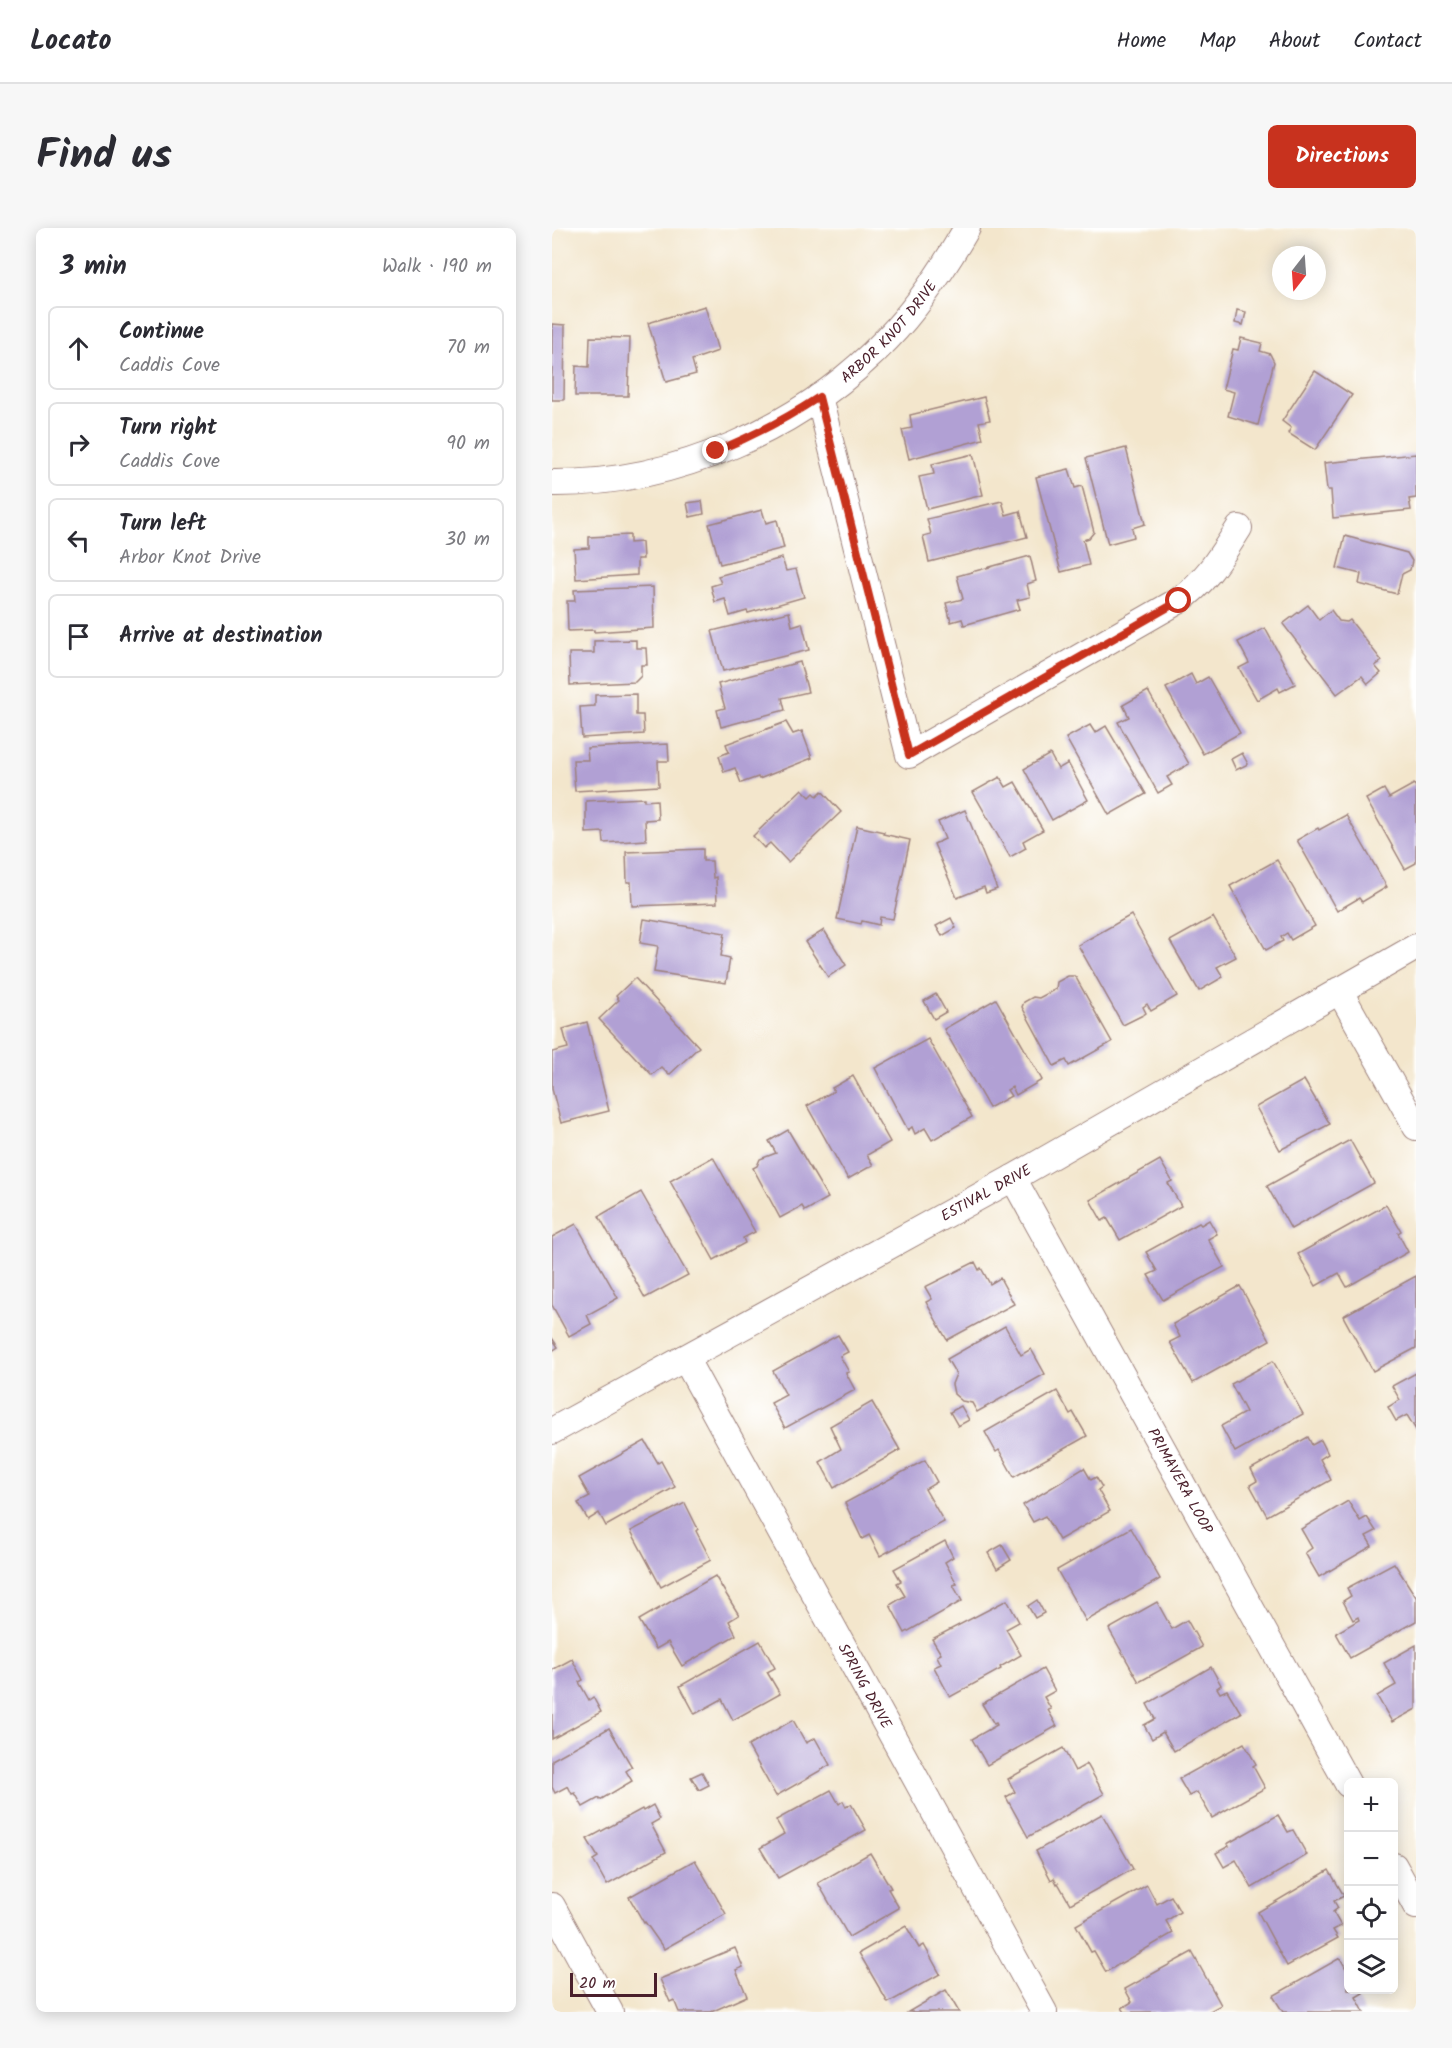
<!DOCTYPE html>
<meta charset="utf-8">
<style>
:root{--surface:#fff;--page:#f7f7f7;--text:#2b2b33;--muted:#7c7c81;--line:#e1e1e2;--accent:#c8321e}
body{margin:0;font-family:Kalam,sans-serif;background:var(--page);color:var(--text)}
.controls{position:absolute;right:18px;bottom:18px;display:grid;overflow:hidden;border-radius:9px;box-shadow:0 3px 15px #0003}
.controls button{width:54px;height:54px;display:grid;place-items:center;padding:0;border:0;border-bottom:2px solid var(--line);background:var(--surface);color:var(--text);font:30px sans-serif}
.compass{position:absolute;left:720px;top:18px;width:54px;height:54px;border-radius:50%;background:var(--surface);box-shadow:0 3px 15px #0003;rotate:197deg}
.scale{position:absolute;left:18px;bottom:15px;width:87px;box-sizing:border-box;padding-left:6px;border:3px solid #4a1f2b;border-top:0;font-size:16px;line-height:21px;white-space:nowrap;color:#4a1f2b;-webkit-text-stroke:4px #fff;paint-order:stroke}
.stop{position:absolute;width:18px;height:18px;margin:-14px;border:4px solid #c8321e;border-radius:50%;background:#fff}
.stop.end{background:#c8321e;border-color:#fff;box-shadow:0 2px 6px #0008}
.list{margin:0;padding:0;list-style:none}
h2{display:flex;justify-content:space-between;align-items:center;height:78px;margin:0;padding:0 24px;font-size:26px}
h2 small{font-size:20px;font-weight:400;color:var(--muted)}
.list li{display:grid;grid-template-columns:39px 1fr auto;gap:18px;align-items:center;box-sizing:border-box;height:84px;margin:0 12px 12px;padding:0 12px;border:2px solid var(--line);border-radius:9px}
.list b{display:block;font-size:22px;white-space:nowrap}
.list p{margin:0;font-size:20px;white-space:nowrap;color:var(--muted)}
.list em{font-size:20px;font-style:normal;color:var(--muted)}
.icon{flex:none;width:33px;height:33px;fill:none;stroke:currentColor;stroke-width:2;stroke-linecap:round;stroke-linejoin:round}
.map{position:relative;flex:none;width:864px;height:1784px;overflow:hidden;border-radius:9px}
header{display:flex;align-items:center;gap:36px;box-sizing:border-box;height:84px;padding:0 30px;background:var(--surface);border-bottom:2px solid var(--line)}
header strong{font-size:28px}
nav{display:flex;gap:33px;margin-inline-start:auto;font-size:21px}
.intro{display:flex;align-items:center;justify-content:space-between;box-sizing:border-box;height:144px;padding:0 36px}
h1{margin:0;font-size:42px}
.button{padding:15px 27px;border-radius:9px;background:var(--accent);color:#fff;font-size:21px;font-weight:700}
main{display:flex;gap:36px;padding:0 36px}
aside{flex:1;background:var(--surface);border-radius:9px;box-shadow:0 3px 15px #0003}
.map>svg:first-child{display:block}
.building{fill:#b1a0d4}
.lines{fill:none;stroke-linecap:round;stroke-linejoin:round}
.minor-casing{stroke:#9e827c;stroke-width:28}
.minor{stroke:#fff;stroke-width:26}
.route{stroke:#c8321e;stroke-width:8}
.labels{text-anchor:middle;stroke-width:4.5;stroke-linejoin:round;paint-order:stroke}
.street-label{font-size:15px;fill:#4a1f2b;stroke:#fff}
</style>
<header>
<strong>Locato</strong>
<nav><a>Home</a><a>Map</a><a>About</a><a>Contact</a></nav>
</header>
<div class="intro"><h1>Find us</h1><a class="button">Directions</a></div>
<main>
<aside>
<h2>3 min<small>Walk · 190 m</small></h2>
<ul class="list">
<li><svg class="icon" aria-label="ahead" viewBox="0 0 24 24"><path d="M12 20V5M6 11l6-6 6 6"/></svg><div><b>Continue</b><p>Caddis Cove</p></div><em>70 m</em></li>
<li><svg class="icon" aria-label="right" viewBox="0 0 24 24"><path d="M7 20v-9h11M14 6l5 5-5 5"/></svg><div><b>Turn right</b><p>Caddis Cove</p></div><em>90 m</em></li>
<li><svg class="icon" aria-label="left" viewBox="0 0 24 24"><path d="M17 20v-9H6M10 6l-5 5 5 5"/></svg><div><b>Turn left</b><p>Arbor Knot Drive</p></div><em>30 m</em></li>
<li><svg class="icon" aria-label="arrive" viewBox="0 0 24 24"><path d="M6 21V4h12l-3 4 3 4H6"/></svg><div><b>Arrive at destination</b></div></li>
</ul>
</aside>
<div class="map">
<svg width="864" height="1784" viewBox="0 0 864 1784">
<rect width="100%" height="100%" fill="#fff"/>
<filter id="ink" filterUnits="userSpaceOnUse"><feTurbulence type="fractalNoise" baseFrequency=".0167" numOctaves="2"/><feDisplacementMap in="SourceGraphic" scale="12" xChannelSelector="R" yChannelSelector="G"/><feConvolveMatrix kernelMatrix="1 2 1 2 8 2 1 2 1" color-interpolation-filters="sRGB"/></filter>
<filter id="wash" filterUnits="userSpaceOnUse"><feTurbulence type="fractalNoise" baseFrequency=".008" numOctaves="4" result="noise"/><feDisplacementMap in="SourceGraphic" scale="24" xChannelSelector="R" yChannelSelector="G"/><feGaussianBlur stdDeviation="1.35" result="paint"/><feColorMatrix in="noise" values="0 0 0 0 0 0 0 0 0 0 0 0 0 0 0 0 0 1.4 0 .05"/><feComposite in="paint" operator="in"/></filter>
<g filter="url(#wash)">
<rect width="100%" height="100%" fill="#f3e6cc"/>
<g id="blocks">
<!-- building -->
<g class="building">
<polygon points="153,78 166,123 140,132 144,146 114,154 96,95"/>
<polygon points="685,82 694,84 691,97 683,95"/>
<polygon points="0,96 13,97 12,172 0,172"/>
<polygon points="38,109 78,110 76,168 23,168 24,138 37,139"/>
<polygon points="689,110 710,115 708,123 718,126 722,134 706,197 676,188 682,164 671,161 681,121 686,122"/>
<polygon points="763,143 800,167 763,222 736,205 739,200 730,193"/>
<polygon points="432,169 438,192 427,194 431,211 357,231 350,202 360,200 358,187"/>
<polygon points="574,220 593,296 580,300 582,309 556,316 534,230"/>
<polygon points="421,226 431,267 375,281 367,249 382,246 380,236"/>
<polygon points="864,226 864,270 857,271 859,282 781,290 779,262 775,262 772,235"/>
<polygon points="517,241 523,260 530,258 542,304 537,310 531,312 537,337 509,344 484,249"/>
<polygon points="150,273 152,286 138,289 135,275"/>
<polygon points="450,273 454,287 468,283 475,309 377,334 371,308 379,306 375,291"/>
<polygon points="210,282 214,295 225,292 232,320 168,336 157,296"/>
<polygon points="78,307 78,315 90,314 91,331 85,331 85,347 24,351 22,321 37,320 37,309"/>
<polygon points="793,308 855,325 860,333 858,342 850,346 845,366 807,356 809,346 785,340"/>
<polygon points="478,328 484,353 475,356 478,369 465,372 468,381 412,397 410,391 399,394 394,375 411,371 405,348"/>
<polygon points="230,330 234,343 244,341 252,369 196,385 195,383 178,388 173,371 163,374 159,358 169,355 166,348"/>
<polygon points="101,359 102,400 42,404 42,402 16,403 15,373 23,373 22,362"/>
<polygon points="756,377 767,392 779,382 787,393 795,394 798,392 830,433 823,438 829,445 816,456 810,448 785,466 731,396"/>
<polygon points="237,384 240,398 250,395 257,422 171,443 160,403"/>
<polygon points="713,400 743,456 728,464 726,460 705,472 687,440 697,435 686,414"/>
<polygon points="84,412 84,420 94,420 95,437 89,437 89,448 83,454 18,457 17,425 42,425 42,413"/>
<polygon points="248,434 256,464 230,470 233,482 169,499 165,482 173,480 166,456"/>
<polygon points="639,446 644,456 656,449 688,505 651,526 614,460"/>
<polygon points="596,463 637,536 615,549 620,557 606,565 566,494 577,489 571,477"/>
<polygon points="84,466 84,487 91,487 92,506 30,510 28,479 43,478 43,467"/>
<polygon points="234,494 241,506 250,503 260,530 207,551 206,549 189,555 183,540 172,544 167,528 177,524 174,516"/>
<polygon points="538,497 543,505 554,498 594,566 557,587 514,510"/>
<polygon points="116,516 117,533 106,533 107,558 23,563 21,532 36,532 35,520"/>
<polygon points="690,525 696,536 684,542 679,531"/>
<polygon points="498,526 506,541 516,535 536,572 500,592 472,541"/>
<polygon points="448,549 454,559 463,554 491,602 471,613 474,620 458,629 421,564"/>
<polygon points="862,556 864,559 864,635 853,641 814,571 832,561 837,570"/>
<polygon points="250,561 258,569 262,565 265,568 270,563 289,584 236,634 218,615 212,620 201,608"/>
<polygon points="92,570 92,573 105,572 106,591 93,592 94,612 52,615 51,604 34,605 34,573"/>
<polygon points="413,582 445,661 434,665 432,659 405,670 382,616 393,611 386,594"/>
<polygon points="794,587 835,659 810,674 807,670 785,683 745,612 766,600 767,602"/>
<polygon points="305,598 332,604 331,606 358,612 341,691 328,689 327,697 310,693 309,696 285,691"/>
<polygon points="151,621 151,633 160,633 161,650 164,649 165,675 80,678 79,654 75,654 74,624"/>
<polygon points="725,632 763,698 739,712 735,705 729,709 731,713 714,722 678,658"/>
<polygon points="579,687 625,768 599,783 595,776 591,779 594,785 591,787 571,797 526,717"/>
<polygon points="661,689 684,729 665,739 671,749 647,763 618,713"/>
<polygon points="399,690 404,700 390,708 384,698"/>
<polygon points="92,691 173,705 169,728 178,730 174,755 102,744 106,718 88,715"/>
<polygon points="272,702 294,737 276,749 253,714"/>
<polygon points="516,748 523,748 560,814 517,838 514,832 502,838 470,779 472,774 481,769 487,770 504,761 505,754"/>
<polygon points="83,750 147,819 117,847 109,839 100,847 47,791 67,772 64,768"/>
<polygon points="384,766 394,784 382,791 372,773"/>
<polygon points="444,771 490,852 464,867 460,859 455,862 459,868 437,880 392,801"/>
<polygon points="35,794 57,883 9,895 0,861 0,824 16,820 11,801"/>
<polygon points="376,811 420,889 380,912 373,900 363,906 360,899 356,902 323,840"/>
<polygon points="301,848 338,914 315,927 321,937 296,951 255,878 282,863 280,860"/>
<polygon points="752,852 778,896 728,922 704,879"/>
<polygon points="236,902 276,970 253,983 250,978 228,990 201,940 205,938 208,931 224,925 217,913"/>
<polygon points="798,912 822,955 739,1001 715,958"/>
<polygon points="161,929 203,1004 191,1010 193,1015 162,1032 118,953"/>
<polygon points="608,932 620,953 616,955 629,978 568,1012 555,990 550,993 538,972"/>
<polygon points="89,964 136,1047 93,1070 47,988"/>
<polygon points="834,977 849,1003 846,1005 856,1024 795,1059 787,1045 764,1058 746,1026"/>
<polygon points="657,992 665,1006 656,1011 672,1039 611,1072 596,1047 605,1043 594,1024 647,995 649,997"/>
<polygon points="24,996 66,1070 35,1087 39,1096 17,1108 0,1077 0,1009"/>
<polygon points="423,1034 427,1042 429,1040 438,1056 448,1050 462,1076 395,1112 374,1074 380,1071 373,1059"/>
<polygon points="864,1048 864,1120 821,1143 791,1088"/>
<polygon points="688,1058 718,1112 641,1155 618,1114 628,1109 621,1096"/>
<polygon points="453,1098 469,1127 479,1121 493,1146 425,1184 420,1175 410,1173 402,1166 400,1156 404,1146 395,1131"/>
<polygon points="286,1107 296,1124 288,1128 297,1144 294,1145 303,1162 233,1200 219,1175 234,1167 221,1143"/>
<polygon points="0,1110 6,1119 0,1123"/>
<polygon points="721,1133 751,1186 683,1224 669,1198 694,1184 679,1156"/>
<polygon points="864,1145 864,1202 855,1187 844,1193 836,1179 848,1172 840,1158"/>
<polygon points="505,1163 518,1186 521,1184 535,1208 462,1249 447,1222 444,1224 433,1204"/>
<polygon points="320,1174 348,1222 282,1260 268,1234 289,1221 278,1198"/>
<polygon points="409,1178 417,1192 406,1198 398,1184"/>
<polygon points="756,1209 760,1217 769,1212 776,1226 768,1231 779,1252 715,1288 698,1257 705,1253 699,1241"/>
<polygon points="93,1213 106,1235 109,1233 123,1259 54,1298 47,1285 36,1292 26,1275 38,1269 27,1250"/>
<polygon points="373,1232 385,1254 373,1261 392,1294 328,1328 317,1307 310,1311 293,1275"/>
<polygon points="532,1240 539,1252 544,1249 550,1259 546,1262 558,1283 507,1312 493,1288 481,1294 471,1277"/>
<polygon points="796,1273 808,1293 815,1289 824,1303 814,1308 820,1318 767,1349 753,1325 760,1320 749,1301"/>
<polygon points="133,1275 146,1301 144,1303 159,1332 109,1359 79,1303"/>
<polygon points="579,1300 608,1351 534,1393 505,1342"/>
<polygon points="393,1313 401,1329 393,1334 405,1356 401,1357 410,1373 353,1405 338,1377 353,1368 345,1355 349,1353 342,1341"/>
<polygon points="450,1317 459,1332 445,1341 436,1325"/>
<polygon points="842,1335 864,1369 864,1393 798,1430 784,1405 807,1392 806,1389 801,1392 791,1373 799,1368 795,1360"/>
<polygon points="163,1348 187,1387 177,1393 184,1407 130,1438 116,1414 104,1421 87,1392"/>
<polygon points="455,1372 467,1394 454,1401 469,1427 448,1439 449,1441 398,1469 382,1439 389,1436 385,1428 389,1426 380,1411"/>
<polygon points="485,1372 492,1385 483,1390 476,1378"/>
<polygon points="605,1374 620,1401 635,1392 650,1419 587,1454 557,1401"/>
<polygon points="208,1413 223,1440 215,1444 228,1466 181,1492 170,1471 143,1486 128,1458"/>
<polygon points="864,1417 864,1481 840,1494 825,1468 844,1457 832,1435"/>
<polygon points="20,1431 31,1452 27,1454 37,1472 41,1469 49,1484 0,1511 0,1442"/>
<polygon points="659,1439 669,1457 665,1460 668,1465 675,1462 689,1485 622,1523 611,1504 600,1511 592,1497 603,1491 595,1476"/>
<polygon points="491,1441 503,1463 492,1469 499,1481 496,1482 505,1498 435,1537 420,1511 445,1497 444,1495 442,1496 430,1476"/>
<polygon points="241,1492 254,1515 263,1510 278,1537 224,1568 196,1518"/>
<polygon points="57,1500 80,1539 74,1543 80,1553 48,1572 47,1570 31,1579 23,1565 20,1566 16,1558 3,1565 0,1559 0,1532"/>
<polygon points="692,1515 704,1536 701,1538 713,1560 660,1590 645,1564 637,1568 627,1551"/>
<polygon points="511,1520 523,1543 535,1536 552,1566 476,1609 454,1569 463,1564 456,1551"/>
<polygon points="150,1544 157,1557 147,1562 139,1549"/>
<polygon points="279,1562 287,1576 291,1573 294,1579 299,1576 314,1602 226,1650 208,1620 232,1606 224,1592"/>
<polygon points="101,1577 108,1591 99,1596 114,1624 55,1657 41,1632 46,1629 35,1611 90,1581 91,1583"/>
<polygon points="550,1586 581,1641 518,1676 506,1655 505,1656 502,1650 499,1652 484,1623"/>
<polygon points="726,1587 736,1604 741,1602 755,1627 700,1660 684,1632 672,1639 664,1625 677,1618 675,1616"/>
<polygon points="318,1625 339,1660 336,1661 347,1680 297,1709 266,1655"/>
<polygon points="143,1632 174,1686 112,1721 93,1694 92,1695 77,1669"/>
<polygon points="777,1642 792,1668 782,1673 786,1680 781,1684 789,1698 781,1702 786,1710 735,1738 706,1684"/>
<polygon points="595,1657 605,1676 619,1668 628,1684 614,1693 621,1705 554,1744 542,1723 539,1724 524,1697"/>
<polygon points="354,1698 367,1720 372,1717 388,1746 336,1775 307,1725"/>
<polygon points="183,1720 191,1739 184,1742 195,1768 159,1784 127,1784 122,1772 118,1774 108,1751"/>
<polygon points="640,1724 669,1777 656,1784 573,1784 570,1780 580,1774 573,1761"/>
<polygon points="788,1730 796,1744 796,1762 809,1762 811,1765 804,1769 812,1784 731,1784 721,1768"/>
<polygon points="394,1762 407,1784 356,1784"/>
</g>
</g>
</g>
<g filter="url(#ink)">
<use href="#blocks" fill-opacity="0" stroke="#9e827c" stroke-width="1.5"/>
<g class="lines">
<defs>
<g id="minor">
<path d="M267,169L357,527L626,373C654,354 669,328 687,300"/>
<path id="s1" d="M0,255C124,256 250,200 335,111C367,78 392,40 415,0"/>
<polyline points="787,762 864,899"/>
<path id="s2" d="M461,950L796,1556"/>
<path id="s3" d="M133,1130L492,1784"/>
<path id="s4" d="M0,1203L461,950L864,719"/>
<polyline points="842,1638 864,1678"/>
<polyline points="0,1678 58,1784"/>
</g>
</defs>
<!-- minor casing -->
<use href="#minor" class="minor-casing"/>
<!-- minor -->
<use href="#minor" class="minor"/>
</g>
</g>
<g class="lines" filter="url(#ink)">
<!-- route -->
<path class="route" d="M164,223C201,208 234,191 267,169L357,527L627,373"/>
</g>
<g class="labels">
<!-- street labels -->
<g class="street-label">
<text dy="5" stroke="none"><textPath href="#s1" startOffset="381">ARBOR KNOT DRIVE</textPath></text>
<text dy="5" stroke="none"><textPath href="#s4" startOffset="495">ESTIVAL DRIVE</textPath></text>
<text dy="5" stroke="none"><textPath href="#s2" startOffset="346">PRIMAVERA LOOP</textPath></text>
<text dy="5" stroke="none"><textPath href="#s3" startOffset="374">SPRING DRIVE</textPath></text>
</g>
</g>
</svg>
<div class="controls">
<button>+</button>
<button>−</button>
<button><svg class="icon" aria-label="locate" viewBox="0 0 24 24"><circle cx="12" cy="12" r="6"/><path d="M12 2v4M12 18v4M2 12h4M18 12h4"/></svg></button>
<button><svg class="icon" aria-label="layers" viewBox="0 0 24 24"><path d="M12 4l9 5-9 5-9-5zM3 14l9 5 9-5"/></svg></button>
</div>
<svg class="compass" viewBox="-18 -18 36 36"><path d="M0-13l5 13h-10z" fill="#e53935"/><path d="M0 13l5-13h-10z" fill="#7c7c81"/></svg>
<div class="scale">20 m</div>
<div class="stop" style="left:627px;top:373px"></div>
<div class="stop end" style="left:164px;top:223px"></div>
</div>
</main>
